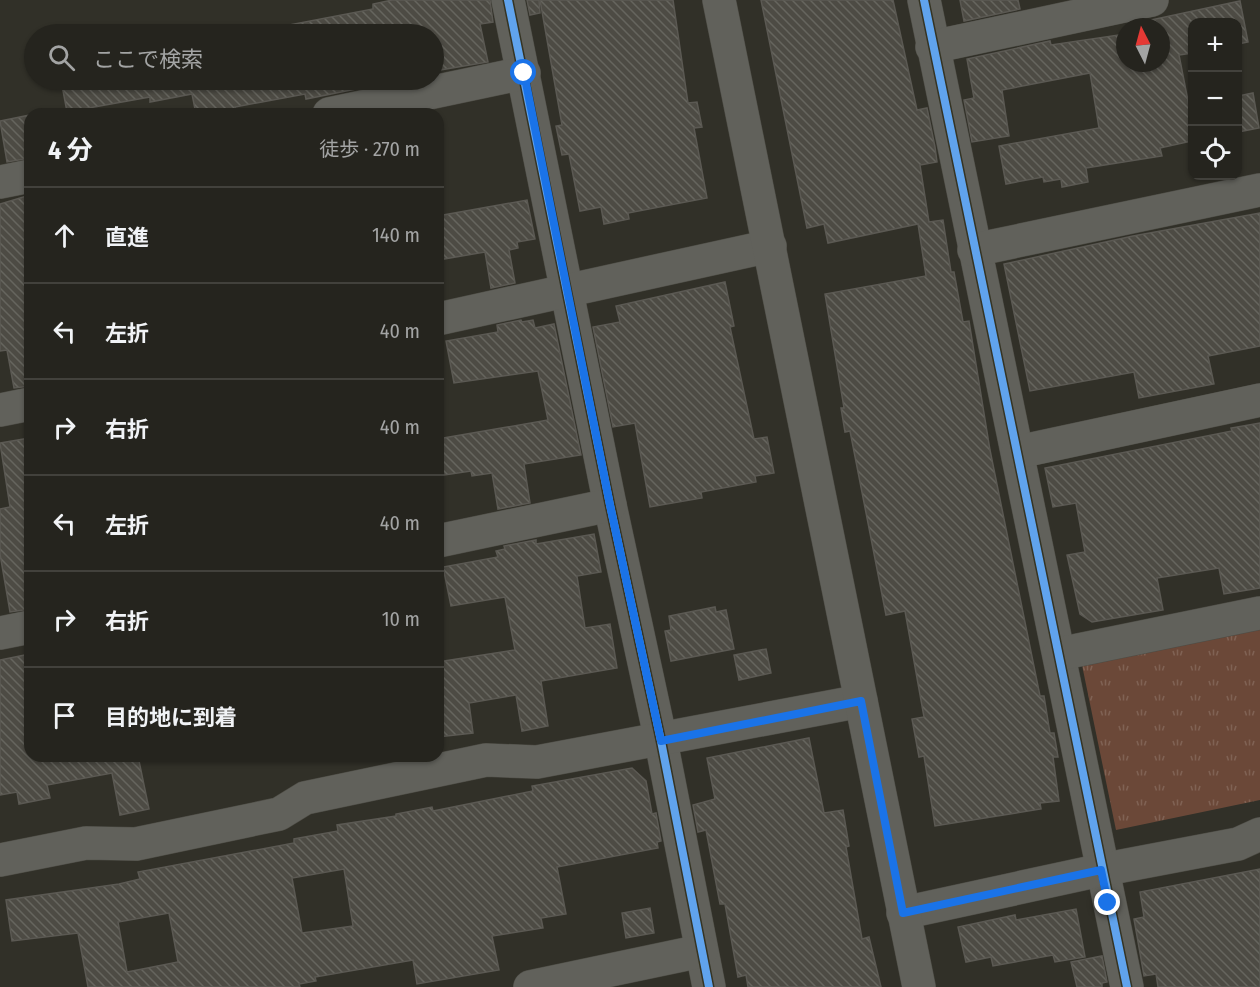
<!DOCTYPE html>
<html lang="ja">
<meta charset="utf-8">
<style>
:root{--surface:#25241e;--page:#31302b;--text:#f1f3f6;--muted:#a3a4a4;--line:#42413c}
body{margin:0;font-family:"Fira Sans Condensed","Noto Sans JP",sans-serif;background:var(--page);color:var(--text)}
.controls{position:absolute;right:18px;top:18px;display:grid;overflow:hidden;border-radius:12px;box-shadow:0 2px 4px #0004}
.controls button{width:54px;height:54px;display:grid;place-items:center;padding:0;border:0;border-bottom:2px solid var(--line);background:var(--surface);color:var(--text);font:30px sans-serif}
.compass{position:absolute;left:1116px;top:18px;width:54px;height:54px;border-radius:50%;background:var(--surface);box-shadow:0 2px 4px #0004;rotate:354deg}
.stop{position:absolute;width:18px;height:18px;margin:-14px;border:4px solid #1a73e8;border-radius:50%;background:#fff}
.stop.end{background:#1a73e8;border-color:#fff;box-shadow:0 2px 6px #0008}
.list{margin:0;padding:0;list-style:none}
h2{display:flex;justify-content:space-between;align-items:center;height:78px;margin:0;padding:0 24px;font-size:26px}
h2 small{font-size:20px;font-weight:400;color:var(--muted)}
.list li{display:grid;grid-template-columns:39px 1fr auto;gap:18px;align-items:center;box-sizing:border-box;height:96px;padding:0 24px;border-top:2px solid var(--line)}
.list b{display:block;font-size:22px;white-space:nowrap}
.list em{font-size:20px;font-style:normal;color:var(--muted)}
.icon{flex:none;width:33px;height:33px;fill:none;stroke:currentColor;stroke-width:2;stroke-linecap:round;stroke-linejoin:round}
.map{position:relative;flex:none;width:1260px;height:987px;overflow:hidden}
.search{position:absolute;background:var(--surface);box-shadow:0 2px 4px #0004;left:24px;top:24px;width:420px;height:66px;display:flex;align-items:center;gap:15px;box-sizing:border-box;padding:0 21px;border-radius:33px;color:var(--muted);font-size:22px}
.panel{position:absolute;background:var(--surface);box-shadow:0 2px 4px #0004;left:24px;top:108px;width:420px;height:654px;border-radius:18px}
.map>svg:first-child{display:block}
.park{fill:url(#park-tufts)}
.building{fill:url(#building-back-hatch);stroke:#5b5953;stroke-width:1.5;fill-rule:evenodd}
.lines{fill:none;stroke-linecap:round;stroke-linejoin:round}
.street-casing{stroke:#4d4c45;stroke-width:34}
.secondary-casing{stroke:#4d4c45;stroke-width:34}
.street{stroke:#61615b;stroke-width:33}
.secondary{stroke:#61615b;stroke-width:33}
.cycleway-casing{stroke:#353424;stroke-width:11}
.cycleway{stroke:#60a3ed;stroke-width:8}
.route{stroke:#1a73e8;stroke-width:8}
</style>
<div class="map">
<svg width="1260" height="987" viewBox="0 0 1260 987">
<defs>
<pattern id="park-tufts" width="24" height="20" patternUnits="userSpaceOnUse" patternTransform="scale(1.5)"><rect width="24" height="20" fill="#6b4838"/><path d="M3 7l-1-3M5 7V3M7 7l1-3M15 17l-1-3M17 17v-4M19 17l1-3" fill="none" stroke="#806254"/></pattern>
<pattern id="building-back-hatch" width="6" height="6" patternUnits="userSpaceOnUse" patternTransform="scale(1.5)"><rect width="6" height="6" fill="#4d4b44"/><path d="M-1 5l2 2M0 0l6 6M5-1l2 2" fill="none" stroke="#66655e"/></pattern>
</defs>
<rect width="100%" height="100%" fill="#313028"/>
<!-- park -->
<polygon class="park" points="1260,629 1260,800 1116,830 1082,665"/>
<!-- building -->
<g class="building">
<polygon points="392,0 490,0 493,22 480,24 488,62 434,71 434,34 242,34 373,9 373,4"/>
<polygon points="527,0 539,0 540,13 530,15"/>
<polygon points="540,0 673,0 688,103 697,102 702,127 694,128 707,198 628,213 629,219 604,224 601,207 580,211 569,154 562,155 556,126 562,125"/>
<polygon points="761,0 893,0 917,110 927,108 935,147 937,162 920,165 929,222 943,220 951,272 954,272 963,322 969,321 990,450 1040,696 1044,696 1050,733 1054,733 1058,757 1053,757 1059,801 1040,803 1041,809 935,826 924,756 919,757 912,719 924,717 905,611 886,615 850,431 845,432 841,408 844,408 825,294 926,276 918,224 828,243 824,224 807,228"/>
<polygon points="960,0 1018,0 1020,9 964,21"/>
<polygon points="1240,1 1248,42 1238,44 1238,22 1192,22 1192,53 1179,55 1189,106 1192,105 1192,141 1160,148 1162,156 1086,168 1088,182 1062,187 1061,179 1044,182 1043,177 1006,184 999,146 1099,128 1090,73 1002,90 1009,136 972,142 964,100 974,98 967,59 1050,41 1051,45 1125,34 1125,63 1161,63 1161,27 1147,27 1146,21"/>
<polygon points="61,80 390,80 380,81 381,84 306,99 305,94 235,107 237,114 196,114 192,94 150,102 150,97 67,112"/>
<polygon points="1253,93 1259,128 1238,132 1238,96"/>
<polygon points="30,115 30,158 7,162 0,121"/>
<polygon points="30,195 30,386 14,388 7,350 0,351 0,204"/>
<polygon points="527,200 535,239 517,242 518,248 509,250 515,283 491,288 485,252 438,260 438,216"/>
<polygon points="1260,213 1260,346 1208,356 1214,384 1139,398 1134,372 1030,391 1004,264 1133,236"/>
<polygon points="725,282 734,326 730,327 754,439 767,437 774,473 755,476 756,482 701,492 702,498 650,507 635,423 613,427 593,327 620,322 616,306"/>
<polygon points="521,320 522,322 533,320 535,328 554,324 581,455 524,464 530,503 498,509 492,473 472,476 471,471 438,476 438,439 548,420 538,371 454,383 446,341 498,332 497,325"/>
<polygon points="1260,423 1260,588 1224,594 1219,568 1157,578 1163,610 1092,622 1080,614 1067,555 1085,552 1076,503 1053,507 1045,468 1232,431 1231,428"/>
<polygon points="30,438 30,609 10,612 0,554 0,509 10,507 0,443"/>
<polygon points="594,534 601,572 577,576 585,628 610,624 617,668 541,681 548,726 522,731 516,695 469,703 473,733 438,737 438,662 515,650 505,597 451,606 443,567 498,557 496,551 505,549 504,546 536,540 536,544"/>
<polygon points="715,607 716,612 726,610 734,649 671,661 665,631 671,630 669,616"/>
<polygon points="766,649 771,673 739,680 734,655"/>
<polygon points="30,654 30,756 138,756 149,809 120,815 112,773 47,785 50,798 19,804 17,792 0,795 0,660"/>
<polygon points="809,738 824,813 843,810 849,846 846,847 862,939 869,937 881,987 748,987 746,975 738,977 725,904 720,904 706,830 698,832 693,805 715,799 707,758"/>
<path d="M632,768L646,781L652,814L656,813L661,841L657,842L658,848L557,867L566,914L541,918L543,928L492,936L499,970L417,984L413,960L315,977L316,981L299,984L300,987H88L78,933L12,941L6,900L119,884L140,879L138,872L294,843V839L338,831L337,825L396,816V814L432,807L433,811L533,791L532,786ZM344,869L353,926L302,933L292,878ZM169,913L178,962L127,972L118,922Z"/>
<polygon points="1260,869 1260,987 1158,987 1156,974 1144,976 1134,919 1144,917 1140,892"/>
<polygon points="650,908 654,933 626,938 622,913"/>
<polygon points="1076,909 1085,957 1055,962 1053,955 993,966 991,957 966,962 958,927 1015,915 1016,920"/>
<polygon points="1102,956 1107,982 1102,983 1102,987 1077,987 1071,962"/>
</g>
<g class="lines">
<defs>
<g id="street">
<polyline points="508,0 610,505 661,741 709,987"/>
<polyline points="924,0 1127,987"/>
<polyline points="932,47 1152,0"/>
<polyline points="329,114 524,73"/>
<polyline points="0,182 30,176"/>
<polyline points="974,250 1260,190"/>
<polyline points="438,319 770,246"/>
<polyline points="0,410 30,404"/>
<polyline points="1018,452 1260,400"/>
<polyline points="438,541 610,505"/>
<polyline points="0,633 30,627"/>
<polyline points="1059,654 1260,613"/>
<polyline points="0,860 86,843 136,844 279,814 305,798 486,760 537,762 861,701"/>
<polyline points="903,913 1101,870 1238,844 1260,834"/>
<polyline points="530,987 701,951"/>
</g>
<polyline id="secondary" points="719,0 919,987"/>
</defs>
<!-- street casing -->
<use href="#street" class="street-casing"/>
<!-- secondary casing -->
<use href="#secondary" class="secondary-casing"/>
<!-- street -->
<use href="#street" class="street"/>
<!-- secondary -->
<use href="#secondary" class="secondary"/>
<defs>
<g id="cycleway">
<polyline points="508,0 610,505 661,741 709,987"/>
<polyline points="924,0 1127,987"/>
</g>
</defs>
<!-- cycleway casing -->
<use href="#cycleway" class="cycleway-casing"/>
<!-- cycleway -->
<use href="#cycleway" class="cycleway"/>
</g>
<g class="lines">
<!-- route -->
<polyline class="route" points="524,73 610,505 661,741 861,701 903,913 1101,870 1108,903"/>
</g>
</svg>
<div class="controls">
<button>+</button>
<button>−</button>
<button><svg class="icon" aria-label="locate" viewBox="0 0 24 24"><circle cx="12" cy="12" r="6"/><path d="M12 2v4M12 18v4M2 12h4M18 12h4"/></svg></button>
</div>
<svg class="compass" viewBox="-18 -18 36 36"><path d="M0-13l5 13h-10z" fill="#e53935"/><path d="M0 13l5-13h-10z" fill="#a3a4a4"/></svg>
<div class="stop" style="left:524px;top:73px"></div>
<div class="stop end" style="left:1108px;top:903px"></div>
<div class="search"><svg class="icon" aria-label="search" viewBox="0 0 24 24"><circle cx="10" cy="10" r="6"/><path d="M15 15l6 6"/></svg>ここで検索</div>
<section class="panel">
<h2>4 分<small>徒歩 · 270 m</small></h2>
<ul class="list">
<li><svg class="icon" aria-label="ahead" viewBox="0 0 24 24"><path d="M12 20V5M6 11l6-6 6 6"/></svg><div><b>直進</b></div><em>140 m</em></li>
<li><svg class="icon" aria-label="left" viewBox="0 0 24 24"><path d="M17 20v-9H6M10 6l-5 5 5 5"/></svg><div><b>左折</b></div><em>40 m</em></li>
<li><svg class="icon" aria-label="right" viewBox="0 0 24 24"><path d="M7 20v-9h11M14 6l5 5-5 5"/></svg><div><b>右折</b></div><em>40 m</em></li>
<li><svg class="icon" aria-label="left" viewBox="0 0 24 24"><path d="M17 20v-9H6M10 6l-5 5 5 5"/></svg><div><b>左折</b></div><em>40 m</em></li>
<li><svg class="icon" aria-label="right" viewBox="0 0 24 24"><path d="M7 20v-9h11M14 6l5 5-5 5"/></svg><div><b>右折</b></div><em>10 m</em></li>
<li><svg class="icon" aria-label="arrive" viewBox="0 0 24 24"><path d="M6 21V4h12l-3 4 3 4H6"/></svg><div><b>目的地に到着</b></div></li>
</ul>
</section>
</div>
